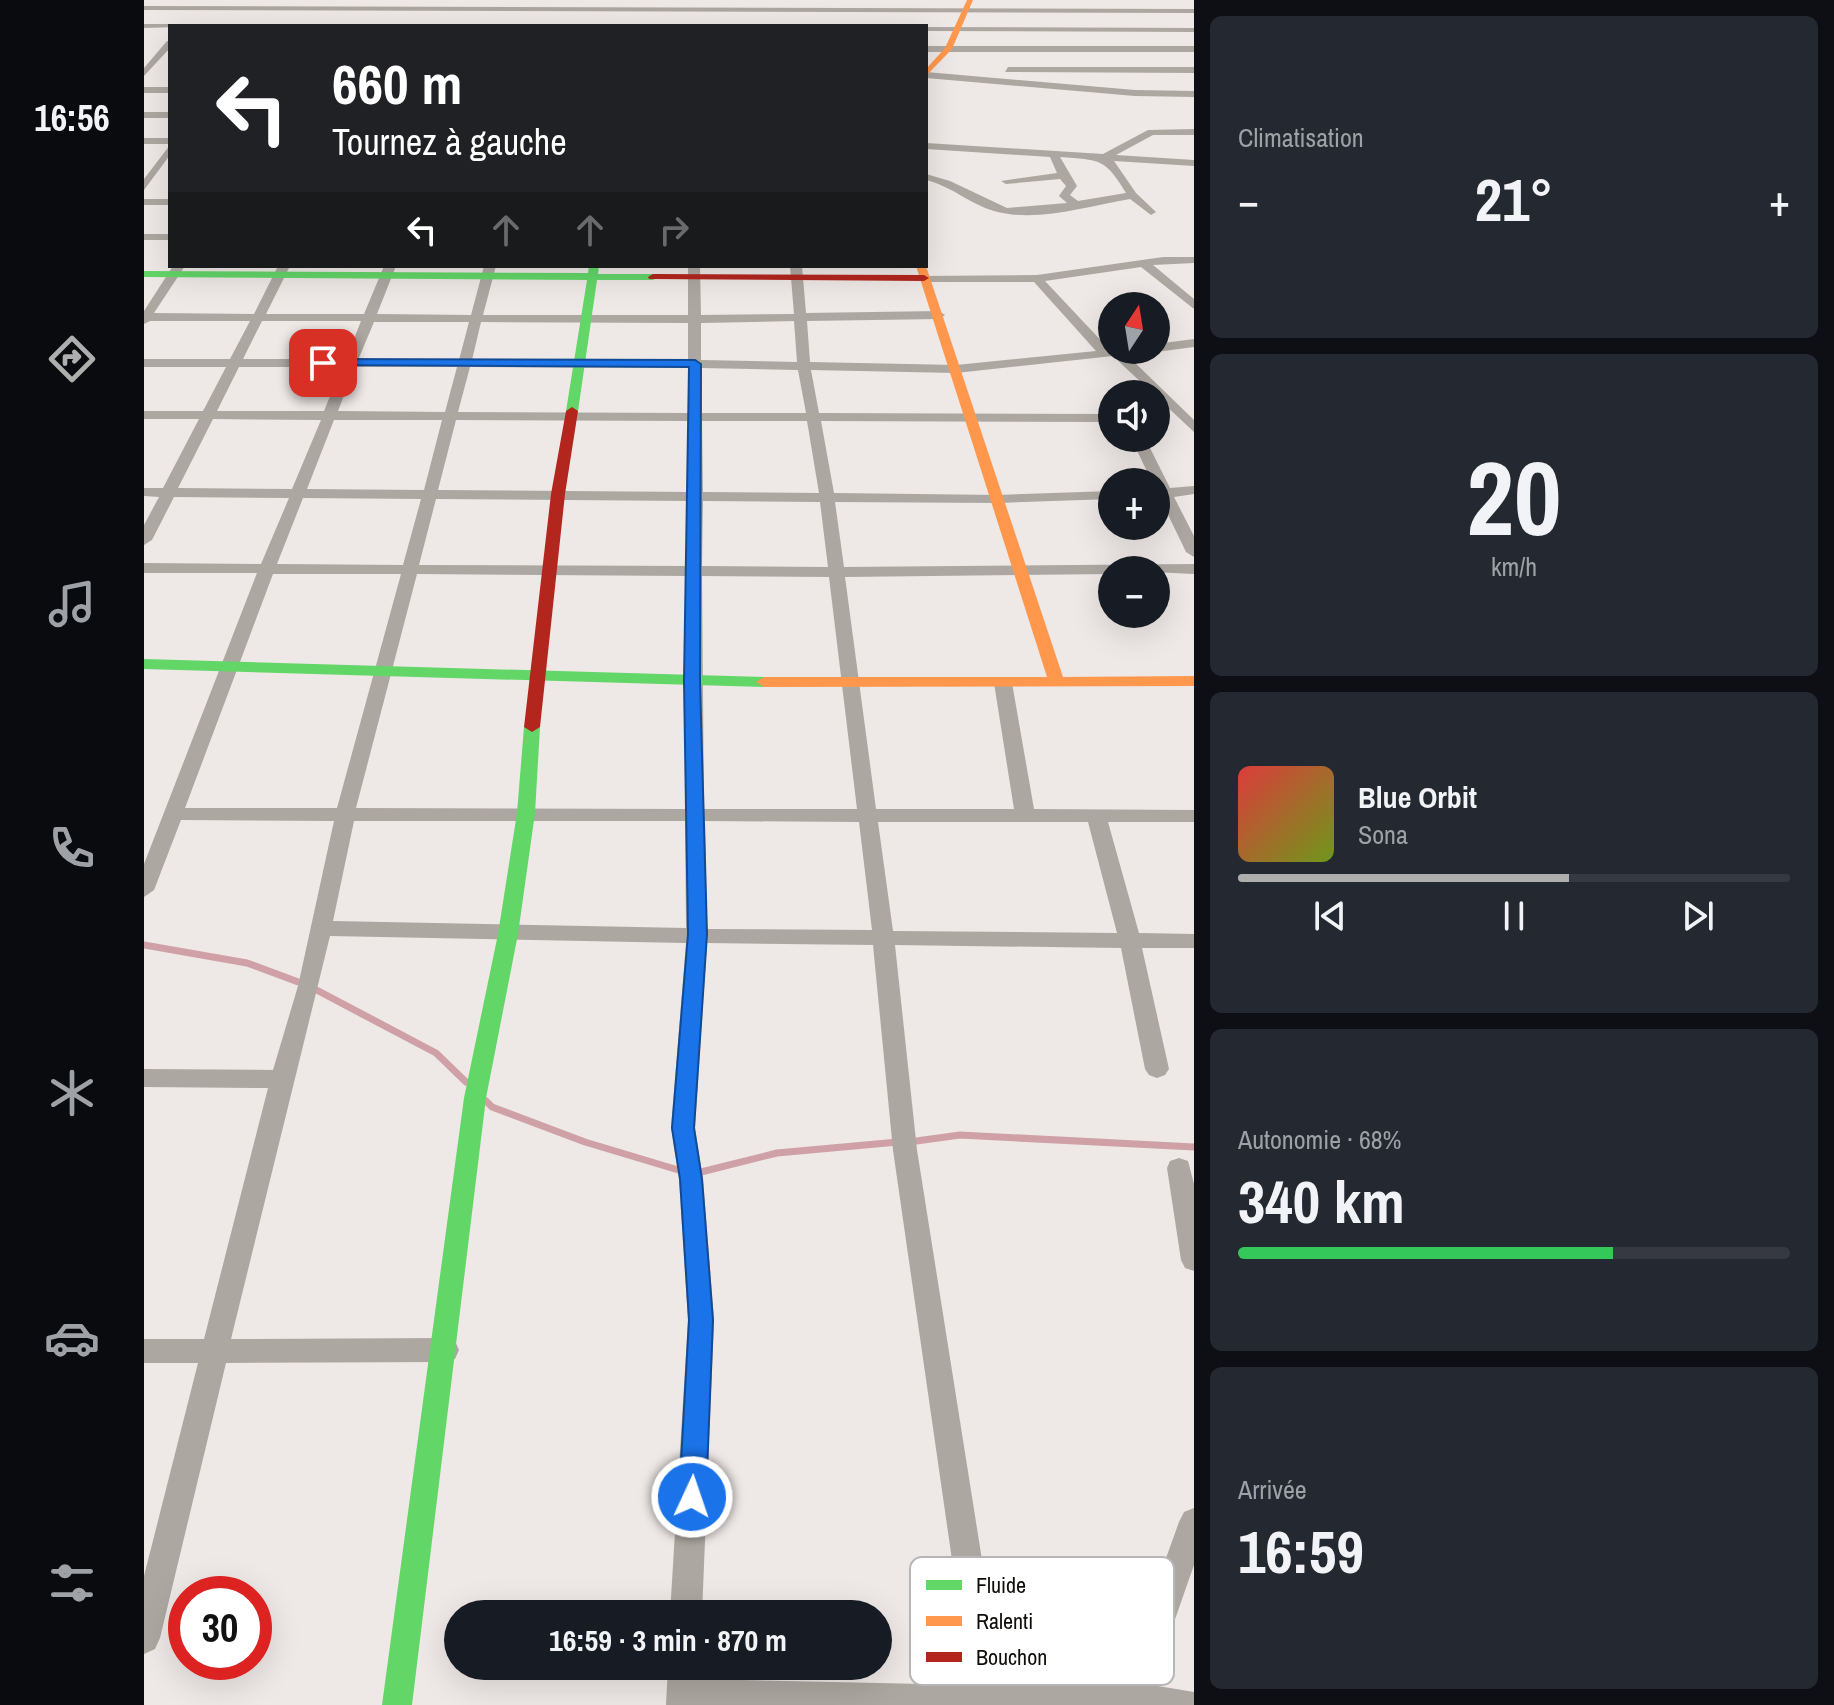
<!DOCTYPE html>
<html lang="fr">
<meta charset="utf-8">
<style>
body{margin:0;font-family:"Archivo Narrow",sans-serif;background:#242831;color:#f1f3f6;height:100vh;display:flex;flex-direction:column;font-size:30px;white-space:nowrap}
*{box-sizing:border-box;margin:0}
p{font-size:26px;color:#9ea1a6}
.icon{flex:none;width:44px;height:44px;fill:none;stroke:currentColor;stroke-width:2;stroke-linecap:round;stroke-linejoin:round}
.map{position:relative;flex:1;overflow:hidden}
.panel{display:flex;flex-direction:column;gap:16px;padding:16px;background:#0d0f14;width:640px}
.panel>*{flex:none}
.banner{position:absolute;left:24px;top:24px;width:760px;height:244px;border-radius:0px;box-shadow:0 8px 32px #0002;background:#202124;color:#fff;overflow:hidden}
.needle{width:52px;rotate:12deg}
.fabs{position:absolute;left:954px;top:292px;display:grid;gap:16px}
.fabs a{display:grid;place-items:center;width:72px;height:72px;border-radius:50%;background:#171b24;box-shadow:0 8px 32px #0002;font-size:40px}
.speed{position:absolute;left:24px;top:1576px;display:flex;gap:16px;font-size:40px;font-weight:700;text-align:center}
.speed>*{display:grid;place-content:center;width:104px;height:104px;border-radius:50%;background:#171b24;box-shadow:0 8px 32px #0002;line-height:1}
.speed .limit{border:12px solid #d22;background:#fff;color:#111}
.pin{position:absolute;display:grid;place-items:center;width:68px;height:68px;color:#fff;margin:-34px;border-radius:16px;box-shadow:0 4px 12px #0006}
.me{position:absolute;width:88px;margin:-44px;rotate:3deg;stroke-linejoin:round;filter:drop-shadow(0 0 6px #0008)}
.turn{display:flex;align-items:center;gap:28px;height:168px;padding:0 32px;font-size:36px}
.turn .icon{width:104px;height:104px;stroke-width:2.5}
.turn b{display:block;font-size:56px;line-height:68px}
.lanes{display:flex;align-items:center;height:76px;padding:0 32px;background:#0003;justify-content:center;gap:40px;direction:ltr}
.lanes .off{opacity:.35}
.big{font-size:60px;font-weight:800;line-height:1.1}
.panel .tile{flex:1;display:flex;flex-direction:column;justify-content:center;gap:12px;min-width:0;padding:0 28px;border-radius:12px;background:#242831}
.panel .dial{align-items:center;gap:0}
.dial b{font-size:104px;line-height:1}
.song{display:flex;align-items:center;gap:24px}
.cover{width:96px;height:96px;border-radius:12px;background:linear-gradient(135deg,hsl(0 70% 55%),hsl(80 70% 35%))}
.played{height:8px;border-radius:4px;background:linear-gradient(90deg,#aeaeae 60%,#363941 60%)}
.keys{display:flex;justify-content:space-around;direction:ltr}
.heat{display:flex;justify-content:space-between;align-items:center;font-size:44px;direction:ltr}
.charge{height:12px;border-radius:6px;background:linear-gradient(90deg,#34c759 68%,#363941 0)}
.trip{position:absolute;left:300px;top:1600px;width:448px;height:80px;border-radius:40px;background:#171b24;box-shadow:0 8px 32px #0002;font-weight:800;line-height:80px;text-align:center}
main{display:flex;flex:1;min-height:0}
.dock{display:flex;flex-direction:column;width:144px;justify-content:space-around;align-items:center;background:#090b0e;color:#9ea1a6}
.dock .icon{width:56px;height:56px}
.dock .selected{color:#aeaeae}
.dock b{font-size:36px;color:#f1f3f6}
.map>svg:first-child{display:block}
</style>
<main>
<nav class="dock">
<b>16:56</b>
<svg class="icon selected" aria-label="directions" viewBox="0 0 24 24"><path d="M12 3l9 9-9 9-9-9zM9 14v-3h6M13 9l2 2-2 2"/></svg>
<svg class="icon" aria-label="music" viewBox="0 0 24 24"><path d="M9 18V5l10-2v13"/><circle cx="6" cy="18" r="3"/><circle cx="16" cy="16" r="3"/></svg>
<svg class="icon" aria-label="phone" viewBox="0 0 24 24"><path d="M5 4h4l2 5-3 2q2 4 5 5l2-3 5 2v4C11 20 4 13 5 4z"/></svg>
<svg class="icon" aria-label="climate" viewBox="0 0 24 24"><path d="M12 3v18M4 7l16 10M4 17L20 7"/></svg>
<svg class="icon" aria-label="car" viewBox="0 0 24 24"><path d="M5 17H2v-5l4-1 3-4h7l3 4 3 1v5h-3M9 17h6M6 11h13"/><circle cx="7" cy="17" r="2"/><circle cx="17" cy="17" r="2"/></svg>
<svg class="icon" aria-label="filters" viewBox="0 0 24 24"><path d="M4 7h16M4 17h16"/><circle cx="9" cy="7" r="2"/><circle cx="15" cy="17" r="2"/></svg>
</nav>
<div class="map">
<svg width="1050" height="1705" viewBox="0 0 1050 1705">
<rect width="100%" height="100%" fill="#eee8e6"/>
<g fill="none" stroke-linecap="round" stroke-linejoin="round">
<path stroke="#cfa1a7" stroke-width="7" d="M 0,945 L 103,963 L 165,986 L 292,1053 L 322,1082
M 342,1101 L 348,1107 L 441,1142 L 541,1172
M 765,1142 L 816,1135 L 1050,1147
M 553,1173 L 633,1153 L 754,1142"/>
<path fill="#ada7a1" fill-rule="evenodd" d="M 0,6 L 1050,9 L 1050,13 L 0,10 Z
M 0,24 L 67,24 L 71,26 L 0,28 Z
M 782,27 L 1050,28 L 1050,32 L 782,31 Z
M 23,41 L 26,41 L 26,48 L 0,76 L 0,68 Z
M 782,46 L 1050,46 L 1050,52 L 782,52 Z
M 864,67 L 1050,67 L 1050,73 L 861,72 Z
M 782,72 L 991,90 L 1050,91 L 1050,97 L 991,96 L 782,78 Z
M 0,87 L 26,87 L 26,93 L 0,93 Z
M 0,112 L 26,112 L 26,118 L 0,118 Z
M 1050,129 L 1050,135 L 1009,135 L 972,155 L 1050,160 L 1050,166 L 970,161 L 992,193 L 1012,212 L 1007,215 L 986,199 C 944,206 892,223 850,211 C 826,204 807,186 782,180 L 782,174 L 806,181 L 863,208 L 923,203 L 915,196 L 922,186 L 916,179 L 862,184 L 857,181 L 913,173 L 906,157 L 782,149 L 782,143 L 959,154 L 1004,130 ZM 916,157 C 956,160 961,158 982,193 L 934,201 L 926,195 L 933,186 Z
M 0,138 L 26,138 L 26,144 L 0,144 Z
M 26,145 L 26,155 L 0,190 L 0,179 Z
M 0,199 L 26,199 L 26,205 L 0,205 Z
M 0,234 L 26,234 L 26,240 L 0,240 Z
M 1019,257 L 1050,257 L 1050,263 L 1009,265 L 1050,299 L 1050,309 L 997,267 L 901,281 L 965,349 L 1001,350 L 983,355 L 1050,420 L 1050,432 L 969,356 L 812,373 L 667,370 L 675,413 L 968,414 L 968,422 L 677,421 L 690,493 L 854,495 L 968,491 L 968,499 L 854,503 L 691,502 L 700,567 L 1050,564 L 1050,574 L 968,570 L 968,574 L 701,577 L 732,809 L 870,809 L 850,683 L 859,678 L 868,683 L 890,809 L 1050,810 L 1050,822 L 964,822 L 995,933 L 1050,934 L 1050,948 L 998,948 L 1025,1069 L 1021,1075 L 1013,1078 L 1005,1075 L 1001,1069 L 977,948 L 751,945 L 773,1150 L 858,1686 L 977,1683 L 1035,1522 L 1040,1512 L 1050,1508 L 1050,1565 L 1008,1685 L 1050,1692 L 1050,1705 L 522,1705 L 524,1666 L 556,1666 L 555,1679 L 826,1685 L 749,1150 L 729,945 L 563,943 L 551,1128 L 559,1179 L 570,1320 L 558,1614 L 526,1614 L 544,1320 L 535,1179 L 527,1128 L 542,943 L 186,936 L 87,1339 L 301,1338 L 311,1341 L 315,1350 L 311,1359 L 301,1362 L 82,1363 L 16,1638 L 11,1649 L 0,1654 L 0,1576 L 54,1363 L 0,1363 L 0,1339 L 60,1339 L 124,1088 L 0,1087 L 0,1069 L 129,1070 L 154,986 L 190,821 L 37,820 L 10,890 L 0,897 L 0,864 L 113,573 L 0,573 L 0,563 L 117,564 L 145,498 L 30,497 L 8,540 L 0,545 L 0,525 L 15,497 L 0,496 L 0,488 L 19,488 L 55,419 L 0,419 L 0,411 L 59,411 L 82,367 L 0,367 L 0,359 L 86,359 L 106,321 L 6,321 L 0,324 L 0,311 L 29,266 L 41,266 L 10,313 L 110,314 L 134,266 L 146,266 L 122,314 L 220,314 L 240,266 L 252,266 L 233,314 L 327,315 L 340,266 L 352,266 L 339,315 L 544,315 L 544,266 L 556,266 L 557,315 L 650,314 L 646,266 L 658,266 L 662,313 L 795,311 L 801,315 L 795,319 L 663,321 L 666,362 L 812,365 L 952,351 L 890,282 L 780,282 L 774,278 L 776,276 L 893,275 ZM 118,321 L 217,321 L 202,359 L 99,359 ZM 650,321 L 653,362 L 557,360 L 557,323 ZM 230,322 L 325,322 L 315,360 L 214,360 ZM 337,322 L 544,323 L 544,360 L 328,360 ZM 95,367 L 198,367 L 180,411 L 73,411 ZM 211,367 L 313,367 L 301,412 L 194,411 ZM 326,367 L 544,368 L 544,413 L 314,412 ZM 557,368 L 654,370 L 662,413 L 558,413 ZM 69,419 L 177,420 L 148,489 L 34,488 ZM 190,420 L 298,420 L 280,490 L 163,489 ZM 312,420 L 544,421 L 545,492 L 294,490 ZM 558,421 L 663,421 L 675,493 L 559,492 ZM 159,498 L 277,499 L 259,565 L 133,564 ZM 292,499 L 544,501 L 543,566 L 275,565 ZM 559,501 L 676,502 L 684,567 L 558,566 ZM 129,574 L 257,574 L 193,808 L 41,808 ZM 273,574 L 542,576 L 541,809 L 212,808 ZM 558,576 L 685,577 L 713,809 L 560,809 ZM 210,821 L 541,821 L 542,928 L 189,921 ZM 561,821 L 715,822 L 728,930 L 563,929 ZM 734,822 L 944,822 L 973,933 L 749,931 Z
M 1050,339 L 1050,347 L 1012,352 L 1007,350 L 1012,350 L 1012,344 Z
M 987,438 L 1001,438 L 1026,488 L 1050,486 L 1050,494 L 1030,497 L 1050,536 L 1050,557 L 1042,552 L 1016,498 L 1012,498 L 1012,482 L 1008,482 Z
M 1035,1158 L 1044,1161 L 1050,1184 L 1050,1271 L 1041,1268 L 1037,1260 L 1023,1168 L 1026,1161 Z"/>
<path fill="#63d668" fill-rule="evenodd" d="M 445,266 L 455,266 L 454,274 L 509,274 L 514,277 L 509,280 L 453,280 L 434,411 L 428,415 L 422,411 L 443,280 L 0,277 L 0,271 L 444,273 Z
M 0,659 L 620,677 L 628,682 L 620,687 L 0,669 Z
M 388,722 L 396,727 L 391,813 L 374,934 L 342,1098 L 268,1705 L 238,1705 L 320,1098 L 354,934 L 373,813 L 380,727 Z"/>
<path fill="#ff974d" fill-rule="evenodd" d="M 823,0 L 829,0 L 808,49 L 782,76 L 782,69 L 801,48 Z
M 772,266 L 782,266 L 919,677 L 1050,676 L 1050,686 L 620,687 L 612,682 L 620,677 L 903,677 Z"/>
<path fill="#b3261e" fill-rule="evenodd" d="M 509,274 L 780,275 L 785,278 L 780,281 L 505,279 L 504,277 Z
M 428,407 L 434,411 L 421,494 L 396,727 L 388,732 L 380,727 L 407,494 L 422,411 Z"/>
</g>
<path fill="#1a73e8" stroke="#114b97" stroke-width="2" d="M 179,359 L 551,360 L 557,364 L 556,681 L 563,934 L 550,1128 L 558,1179 L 569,1320 L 562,1497 L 558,1506 L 548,1509 L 539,1506 L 535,1497 L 545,1320 L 536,1179 L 528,1128 L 544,934 L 540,681 L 545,367 L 175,365 L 175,360 Z"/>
<rect x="766" y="1557" width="264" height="128" rx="12" fill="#fff" stroke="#b7b6b6" stroke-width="2"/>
<rect x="782" y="1580" width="36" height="10" fill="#63d668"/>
<rect x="782" y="1616" width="36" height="10" fill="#ff974d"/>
<rect x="782" y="1652" width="36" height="10" fill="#b3261e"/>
<g font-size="22" fill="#0f0c0a">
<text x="832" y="1593">Fluide</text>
<text x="832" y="1629">Ralenti</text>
<text x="832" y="1665">Bouchon</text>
</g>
</svg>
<div class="fabs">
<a><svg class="needle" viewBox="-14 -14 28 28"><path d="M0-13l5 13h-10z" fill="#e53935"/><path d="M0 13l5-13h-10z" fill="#9ea1a6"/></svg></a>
<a><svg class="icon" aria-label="sound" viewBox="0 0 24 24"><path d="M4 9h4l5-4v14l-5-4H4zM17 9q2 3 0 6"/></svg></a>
<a>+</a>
<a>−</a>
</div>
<div class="speed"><div class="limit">30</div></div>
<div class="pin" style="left:179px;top:363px;background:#d93025"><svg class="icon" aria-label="arrive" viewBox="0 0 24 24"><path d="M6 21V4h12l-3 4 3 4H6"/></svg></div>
<svg class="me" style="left:548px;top:1497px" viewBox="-20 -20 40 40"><circle r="17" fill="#1a73e8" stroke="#fff" stroke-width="3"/><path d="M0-11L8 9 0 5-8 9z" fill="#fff"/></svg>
<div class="trip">16:59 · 3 min · 870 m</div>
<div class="banner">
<div class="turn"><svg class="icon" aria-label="left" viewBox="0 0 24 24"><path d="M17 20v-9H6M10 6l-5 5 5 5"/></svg><div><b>660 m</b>Tournez à gauche</div></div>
<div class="lanes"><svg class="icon" aria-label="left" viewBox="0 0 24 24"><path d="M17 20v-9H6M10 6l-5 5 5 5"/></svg><svg class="icon off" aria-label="ahead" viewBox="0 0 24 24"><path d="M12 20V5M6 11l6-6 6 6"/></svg><svg class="icon off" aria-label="ahead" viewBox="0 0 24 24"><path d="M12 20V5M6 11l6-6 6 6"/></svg><svg class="icon off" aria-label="right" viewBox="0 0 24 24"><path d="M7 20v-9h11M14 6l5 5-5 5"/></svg></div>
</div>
</div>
<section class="panel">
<div class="tile"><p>Climatisation</p>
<div class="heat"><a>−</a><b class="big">21°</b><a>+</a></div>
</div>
<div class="tile dial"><b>20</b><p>km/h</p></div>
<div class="tile">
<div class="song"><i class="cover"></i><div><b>Blue Orbit</b><p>Sona</p></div></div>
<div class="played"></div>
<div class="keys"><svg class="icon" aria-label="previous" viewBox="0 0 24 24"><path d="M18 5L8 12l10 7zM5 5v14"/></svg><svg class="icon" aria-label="pause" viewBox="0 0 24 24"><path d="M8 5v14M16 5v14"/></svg><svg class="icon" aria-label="next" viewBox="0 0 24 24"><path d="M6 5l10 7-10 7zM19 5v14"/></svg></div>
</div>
<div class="tile"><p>Autonomie · 68%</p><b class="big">340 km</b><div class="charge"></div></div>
<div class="tile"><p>Arrivée</p><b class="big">16:59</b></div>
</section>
</main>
